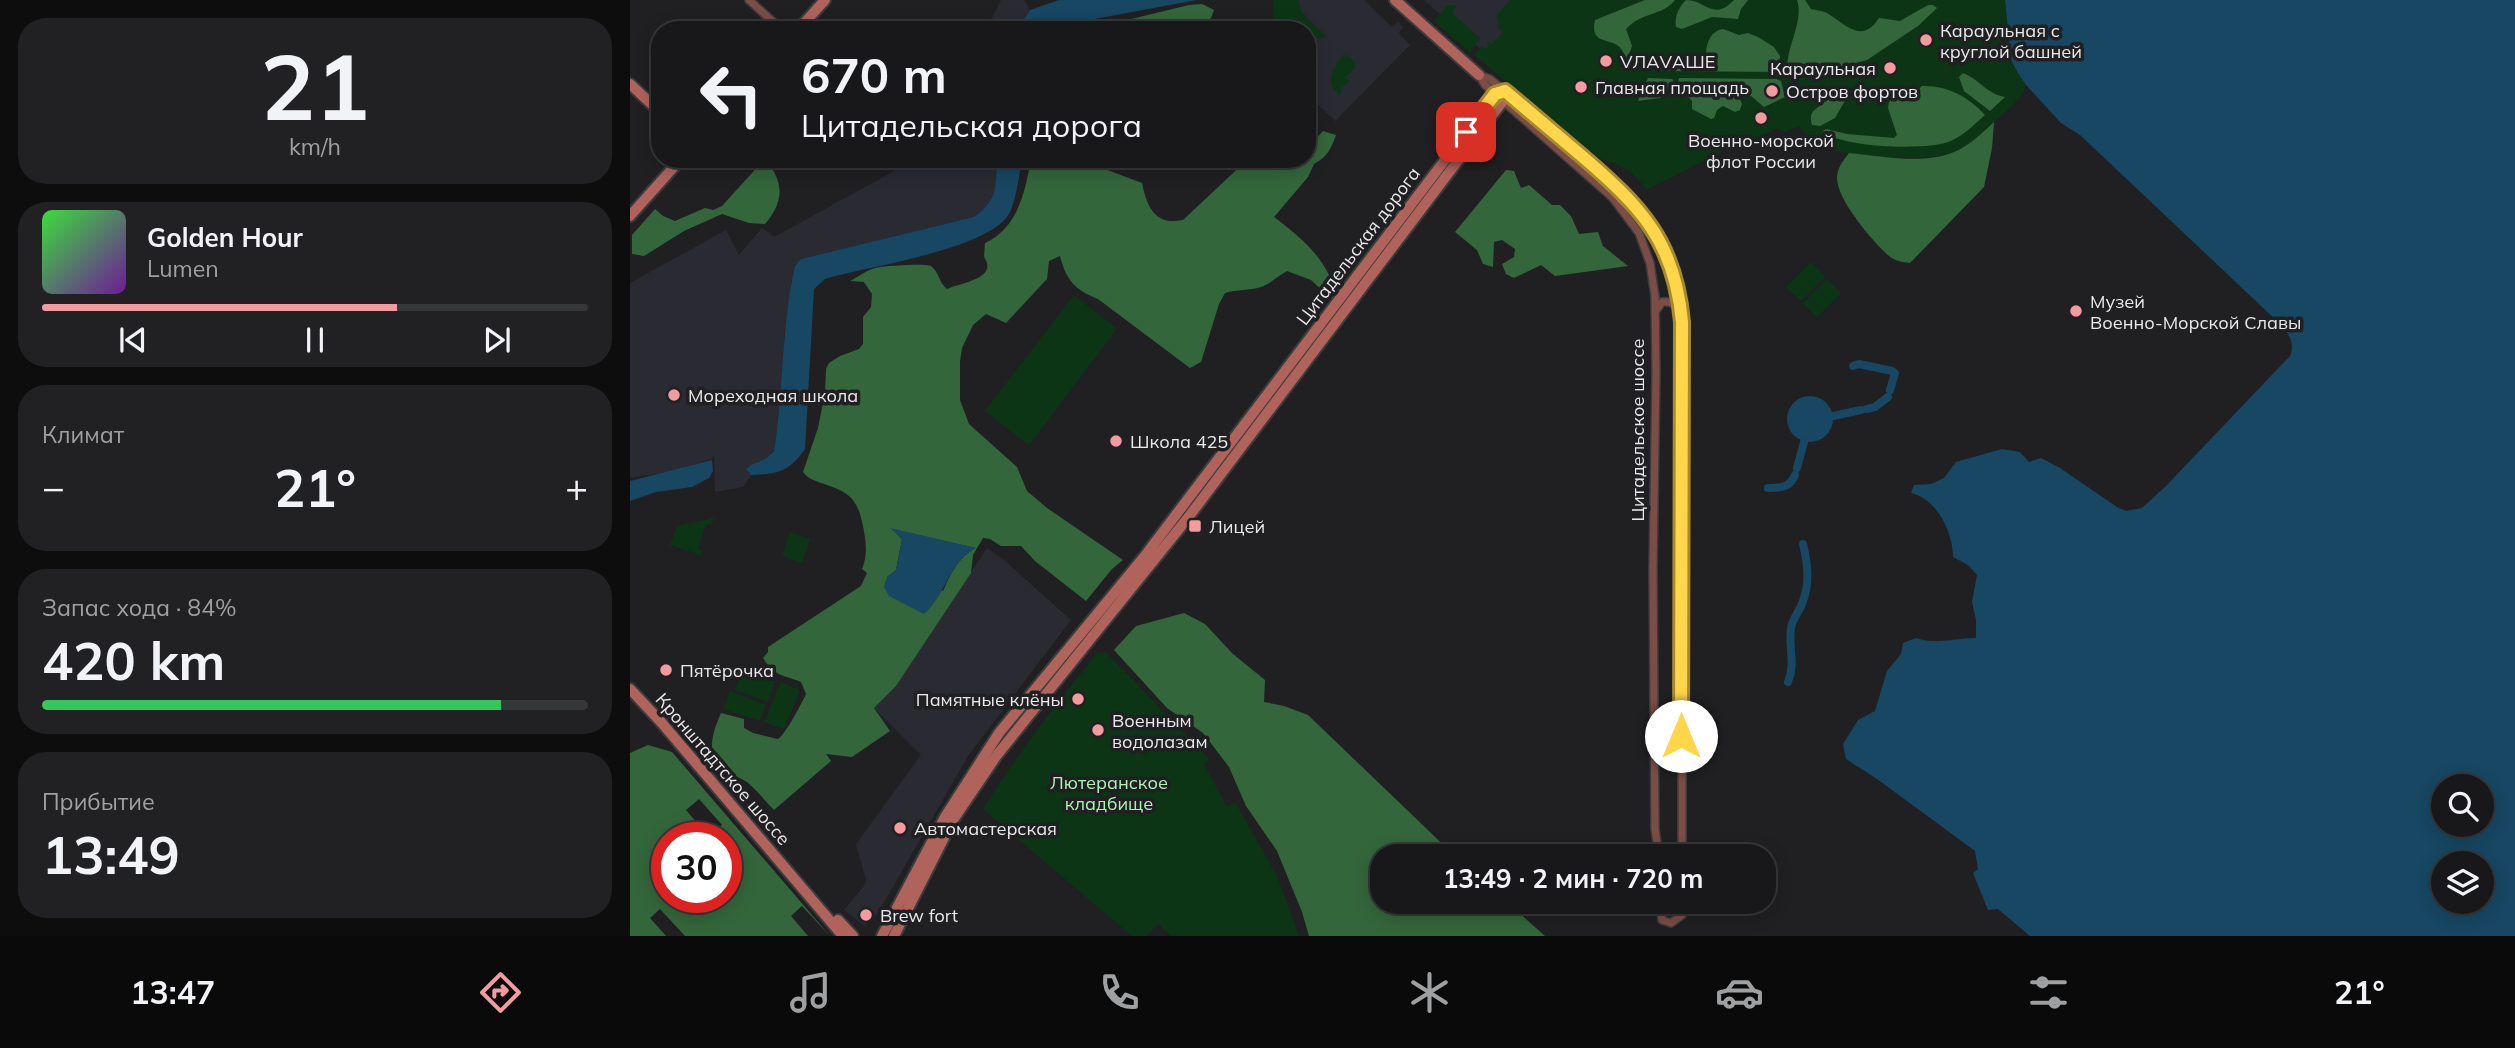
<!DOCTYPE html>
<html lang="ru">
<meta charset="utf-8">
<style>
body{margin:0;font-family:Mulish,sans-serif;background:#212123;color:#f1f3f6;height:100vh;display:flex;flex-direction:column;font-size:26px;white-space:nowrap}
*{box-sizing:border-box;margin:0}
p{font-size:23px;color:#9fa0a2}
.icon{flex:none;width:38px;height:38px;fill:none;stroke:currentColor;stroke-width:2;stroke-linecap:round;stroke-linejoin:round}
.map{position:relative;flex:1;overflow:hidden}
.panel{display:flex;flex-direction:column;gap:18px;padding:18px;background:#0d0d0e;width:630px}
.panel>*{flex:none}
.hud{position:absolute;left:21px;top:21px;width:665px;height:147px;border-radius:28px;box-shadow:0 4px 18px #0003,0 0 0 2px #363739;background:#18181a;color:#f1f3f6;overflow:hidden}
.controls{position:absolute;left:1801px;top:774px;display:grid;gap:14px}
.controls a{display:grid;place-items:center;width:63px;height:63px;border-radius:50%;background:#18181a;box-shadow:0 4px 18px #0003,0 0 0 2px #363739;font-size:35px}
.speed{position:absolute;left:21px;top:822px;display:flex;gap:14px;font-size:35px;font-weight:700;text-align:center}
.speed>*{display:grid;place-content:center;width:91px;height:91px;border-radius:50%;background:#18181a;box-shadow:0 4px 18px #0003,0 0 0 2px #363739;line-height:1}
.speed .limit{border:10px solid #d22;background:#fff;color:#111}
.pin{position:absolute;display:grid;place-items:center;width:60px;height:60px;color:#fff;margin:-30px;border-radius:14px;box-shadow:0 4px 10px #0006}
.me{position:absolute;width:77px;margin:-38px;rotate:0deg;stroke-linejoin:round;filter:drop-shadow(0 0 5px #0008)}
.turn{display:flex;align-items:center;gap:24px;height:147px;padding:0 35px;font-size:32px}
.turn .icon{width:91px;height:91px;stroke-width:2.5}
.turn b{display:block;font-size:49px;line-height:60px}
.big{font-size:52px;font-weight:700;line-height:1.1}
.panel .card{flex:1;display:flex;flex-direction:column;justify-content:center;gap:10px;min-width:0;padding:0 24px;border-radius:28px;background:#212123}
.panel .dial{align-items:center;gap:0}
.dial b{font-size:91px;line-height:1}
.song{display:flex;align-items:center;gap:21px}
.cover{width:84px;height:84px;border-radius:10px;background:linear-gradient(135deg,hsl(120 70% 55%),hsl(280 70% 35%))}
.played{height:7px;border-radius:4px;background:linear-gradient(90deg,#f49b9f 65%,#363739 65%)}
.keys{display:flex;justify-content:space-around;direction:ltr}
.heat{display:flex;justify-content:space-between;align-items:center;font-size:38px;direction:ltr}
.charge{height:10px;border-radius:5px;background:linear-gradient(90deg,#34c759 84%,#363739 0)}
.trip{position:absolute;left:740px;top:844px;width:406px;height:70px;border-radius:28px;background:#18181a;box-shadow:0 4px 18px #0003,0 0 0 2px #363739;font-weight:700;line-height:70px;text-align:center}
.tabs{display:flex;height:112px;justify-content:space-around;align-items:center;background:#0a0a0a;color:#9fa0a2}
.tabs .icon{width:49px;height:49px}
.tabs .on{color:#f49b9f}
.tabs b{font-size:32px;color:#f1f3f6}
main{display:flex;flex:1;min-height:0}
.map>svg:first-child{display:block}
</style>
<main>
<section class="panel">
<div class="card dial"><b>21</b><p>km/h</p></div>
<div class="card">
<div class="song"><i class="cover"></i><div><b>Golden Hour</b><p>Lumen</p></div></div>
<div class="played"></div>
<div class="keys"><svg class="icon" aria-label="previous" viewBox="0 0 24 24"><path d="M18 5L8 12l10 7zM5 5v14"/></svg><svg class="icon" aria-label="pause" viewBox="0 0 24 24"><path d="M8 5v14M16 5v14"/></svg><svg class="icon" aria-label="next" viewBox="0 0 24 24"><path d="M6 5l10 7-10 7zM19 5v14"/></svg></div>
</div>
<div class="card"><p>Климат</p>
<div class="heat"><a>−</a><b class="big">21°</b><a>+</a></div>
</div>
<div class="card"><p>Запас хода · 84%</p><b class="big">420 km</b><div class="charge"></div></div>
<div class="card"><p>Прибытие</p><b class="big">13:49</b></div>
</section>
<div class="map">
<svg width="1885" height="936" viewBox="0 0 1885 936">
<rect width="100%" height="100%" fill="#202023"/>
<path fill="#292a32" d="M 371,0 L 394,0 L 400,10 L 387,30 L 356,30 Z
M 664,0 L 734,0 L 762,27 L 768,22 L 773,27 L 769,33 L 780,45 L 705,121 L 677,94 L 677,30 L 663,30 Z
M 794,0 L 903,0 L 860,58 Z
M 286,159 L 367,159 L 365,197 L 355,209 L 344,217 L 172,259 L 165,266 L 154,335 L 155,360 L 144,452 L 135,462 L 119,466 L 116,469 L 121,475 L 113,487 L 85,492 L 84,455 L 81,459 L 42,471 L 0,478 L 0,283 L 96,230 L 109,255 L 132,228 L 144,237 Z
M 357,548 L 373,559 L 441,620 L 338,756 L 248,913 L 235,926 L 214,910 L 234,886 L 236,880 L 226,844 L 291,755 L 244,708 L 266,686 Z"/>
<path fill="#0c3515" d="M 644,0 L 668,0 L 672,13 L 696,36 L 690,39 L 672,26 L 666,30 L 644,30 Z
M 880,0 L 1375,0 L 1381,60 L 1396,85 C 1391,100 1380,107 1369,118 C 1356,130 1343,143 1327,151 C 1304,162 1228,158 1204,150 C 1189,145 1179,137 1168,126 L 1156,132 L 1147,129 L 1113,145 L 1106,144 L 1017,190 C 1003,172 994,165 972,160 L 844,55 L 852,46 L 856,49 L 859,45 L 857,42 L 858,41 L 862,44 L 873,32 L 869,29 L 867,15 Z
M 827,5 L 822,13 L 850,38 L 840,53 L 804,21 L 817,6 Z
M 713,55 C 721,56 725,60 725,68 L 715,78 L 720,81 L 710,89 L 712,91 L 709,95 C 694,82 703,69 713,55 Z
M 1181,262 L 1195,277 L 1171,301 L 1156,287 Z
M 1197,279 L 1211,293 L 1187,317 L 1173,303 Z
M 444,295 L 487,329 L 399,445 L 355,411 Z
M 84,518 L 82,524 L 76,525 L 68,548 L 72,551 L 71,555 L 40,545 L 47,526 Z
M 160,532 L 180,539 L 172,563 L 152,556 Z
M 475,651 L 579,759 L 574,764 L 597,807 L 605,802 L 647,876 L 669,936 L 541,936 L 528,924 L 516,936 L 502,936 L 353,809 C 388,754 427,702 468,652 L 473,653 Z
M 113,670 L 145,682 L 138,702 L 105,690 Z
M 151,682 L 170,690 L 154,729 L 134,722 Z
M 100,691 L 136,705 L 130,721 L 93,709 Z"/>
<path fill="#34663b" fill-rule="evenodd" d="M 1015,0 L 1045,0 C 1033,16 1013,11 996,29 L 1002,46 L 997,60 C 995,57 994,53 992,50 C 983,36 959,47 965,20 Z
M 1056,0 C 1076,0 1083,22 1104,0 L 1118,0 L 1111,9 L 1108,19 L 1082,17 L 1052,29 L 1046,27 C 1044,17 1049,7 1056,0 Z
M 1167,0 L 1175,0 L 1181,9 C 1186,10 1193,11 1197,13 C 1215,24 1232,45 1249,18 L 1270,21 L 1298,5 L 1303,5 L 1307,8 L 1288,26 L 1237,60 L 1203,69 L 1162,72 L 1157,69 C 1157,44 1174,22 1167,0 Z
M 572,4 L 584,10 C 577,33 562,36 544,22 L 533,30 L 456,30 L 559,5 Z
M 1093,29 L 1109,35 L 1118,33 L 1128,37 L 1144,47 L 1150,56 L 1148,72 L 1031,71 L 1031,67 C 1039,62 1045,64 1054,61 C 1063,59 1066,53 1076,53 C 1077,41 1081,31 1093,29 Z
M 1333,73 C 1349,79 1357,94 1375,97 L 1360,111 L 1334,91 L 1329,77 Z
M 1018,78 L 1042,79 L 1044,81 L 1030,98 L 1008,101 Z
M 1049,78 L 1146,79 L 1151,81 L 1155,97 L 1134,107 L 1121,96 L 1113,95 L 1110,99 L 1112,104 L 1110,110 L 1105,112 L 1093,106 L 1087,110 L 1084,118 L 1081,119 L 1062,109 L 1062,101 L 1047,85 Z
M 1292,86 C 1317,85 1339,97 1355,115 C 1345,124 1334,135 1321,141 C 1299,151 1209,148 1193,131 L 1196,129 L 1217,134 L 1264,138 L 1267,135 L 1258,108 L 1259,102 L 1265,97 L 1281,97 Z
M 1210,94 L 1216,99 L 1205,118 L 1190,126 L 1182,125 C 1179,114 1182,111 1190,106 C 1198,100 1199,95 1210,94 Z
M 1364,122 L 1362,148 L 1354,187 L 1280,263 C 1272,262 1265,261 1259,256 C 1243,242 1207,200 1207,178 C 1207,168 1213,161 1219,153 C 1252,156 1293,165 1324,152 C 1339,146 1352,133 1364,122 Z
M 693,131 L 706,135 C 701,149 697,157 684,164 L 678,177 L 644,217 C 666,234 686,249 699,275 L 691,289 L 681,280 L 657,271 C 648,276 640,284 631,287 C 619,291 607,289 595,293 L 589,304 L 571,362 L 560,368 L 468,299 C 445,290 436,280 430,256 L 419,261 L 417,279 L 376,323 L 356,314 L 343,325 L 332,348 L 330,361 L 330,400 L 339,424 L 387,467 L 397,491 L 417,508 L 493,560 L 482,569 L 456,601 L 405,561 L 391,546 L 371,546 L 360,539 L 353,538 L 343,555 L 341,573 L 266,686 L 244,708 L 260,731 L 222,757 L 196,754 L 201,761 L 144,810 C 135,801 127,790 117,782 C 111,778 103,776 97,772 C 74,756 82,734 91,713 L 114,719 L 114,728 L 123,733 L 148,739 C 155,735 172,703 176,694 L 171,682 C 152,674 145,677 133,658 L 138,652 L 138,647 L 231,586 L 237,573 L 232,569 C 238,555 236,541 233,526 C 227,497 219,492 191,483 C 184,480 178,479 173,472 L 188,428 L 195,393 L 196,369 L 199,363 L 210,356 L 229,349 L 233,344 L 233,317 L 241,307 L 242,294 L 234,282 L 220,281 C 228,277 237,270 245,268 C 252,266 296,263 301,266 C 309,272 309,283 317,289 C 330,283 369,279 354,257 L 355,243 C 388,228 395,192 401,159 L 469,159 L 472,168 L 512,183 C 517,207 525,226 553,220 L 618,159 L 677,159 L 677,142 L 684,141 ZM 262,529 L 345,548 C 328,558 321,573 313,591 L 257,577 L 266,570 L 272,539 Z
M 132,162 L 139,164 C 155,186 152,204 135,224 L 119,223 L 92,214 L 54,231 L 14,256 L 2,254 L 2,235 L 25,209 L 33,216 L 45,221 L 75,208 L 83,210 L 92,206 Z
M 876,170 L 884,171 L 891,188 L 899,185 L 922,205 L 930,205 L 941,216 L 949,234 L 968,232 L 973,246 L 998,266 L 925,276 L 911,265 L 884,278 L 876,274 L 872,264 L 884,257 L 885,249 L 872,240 L 864,242 L 863,267 L 853,264 L 847,250 L 825,232 Z
M 554,613 L 575,624 L 603,654 L 635,680 L 634,702 L 654,706 L 678,715 L 825,856 L 752,856 L 752,901 L 876,901 L 915,936 L 679,936 L 672,912 L 647,851 L 616,806 L 599,767 L 573,733 L 537,708 L 484,650 L 506,626 Z
M 18,745 L 42,752 L 200,936 L 172,906 L 161,916 L 178,936 L 55,936 L 30,909 L 20,918 L 36,936 L 0,936 L 0,753 ZM 69,799 L 92,825 L 78,836 L 56,810 ZM 37,838 L 96,838 L 96,898 L 37,898 Z"/>
<path fill="#174763" fill-rule="evenodd" d="M 429,0 L 567,0 L 448,22 L 426,23 L 414,30 L 387,30 L 400,10 Z
M 1375,0 L 1885,0 L 1885,936 L 1400,936 L 1368,909 L 1358,910 L 1343,873 L 1348,869 L 1345,851 L 1247,779 L 1216,759 L 1213,744 L 1228,720 L 1245,711 L 1257,671 L 1271,654 L 1273,643 L 1286,638 C 1306,645 1325,638 1346,638 L 1346,620 L 1342,602 L 1347,575 L 1338,565 L 1323,557 C 1323,532 1307,499 1281,493 L 1284,485 L 1301,484 L 1314,478 L 1326,462 L 1372,449 L 1390,452 L 1399,462 L 1411,458 L 1430,468 L 1487,507 L 1496,511 L 1512,508 L 1536,486 L 1660,356 C 1669,335 1644,319 1630,305 L 1450,135 L 1431,123 L 1396,85 L 1388,73 L 1381,60 ZM 1813,786 L 1852,786 L 1852,824 L 1813,824 ZM 1813,863 L 1852,863 L 1852,901 L 1813,901 Z
M 367,159 L 392,159 C 389,176 387,196 380,212 C 363,249 234,267 195,279 L 184,289 L 175,449 C 159,472 148,474 121,475 L 116,469 C 125,460 132,465 144,451 C 154,390 151,327 165,266 L 171,259 L 344,217 C 369,199 365,187 367,159 Z
M1157 419a23 23 0 1 1 46 0a23 23 0 1 1-46 0Z
M 82,460 L 83,471 L 79,478 L 62,487 L 26,492 L 0,501 L 0,481 Z
M 260,528 L 346,548 C 319,561 316,595 294,614 L 259,596 L 254,587 L 257,577 L 266,570 L 272,539 Z"/>
<path fill="#202023" d="M 1471,155 L 1602,280 L 1600,283 L 1470,159 Z"/>
<g fill="none" stroke-linecap="round" stroke-linejoin="round">
<path stroke="#174763" stroke-width="8" d="M 1223,366 L 1229,364 L 1262,371 L 1265,373 L 1260,390
M 1237,409 L 1245,407 L 1258,397
M 1203,416 L 1231,410
M 1167,468 L 1174,442
M 1138,488 C 1150,488 1160,488 1165,475
M 1158,682 C 1166,663 1158,648 1161,628 C 1162,619 1169,612 1172,604 C 1180,584 1178,565 1173,544"/>
<g stroke="#3c3c3f" stroke-width="10">
<path id="street" d="M 119,0 L 152,30
M 849,75 L 860,79 L 984,183 L 1005,204 L 1020,224 L 1039,261 L 1051,304 L 1052,322 L 1052,856
M 849,75 L 855,85 L 982,197 L 1009,233 L 1020,263 L 1025,296 L 1026,373 L 1023,570 L 1025,829 L 1029,856
M 1025,312 L 1032,302 C 1040,301 1046,304 1049,311
M 1030,901 L 1032,920 L 1041,923 L 1052,915 L 1052,901"/>
</g>
<g stroke="#3c3c3f" stroke-width="14">
<path id="secondary" d="M 765,0 L 849,75
M 168,30 L 195,0
M 0,84 L 30,112
M 0,216 L 51,159
M 0,689 L 31,722 L 213,936
M 208,920 L 223,936
M 252,936 L 315,817 L 369,733 L 514,557 L 865,94 L 875,91 L 873,101 L 557,519 L 367,755 L 323,820 L 264,936"/>
</g>
<use href="#street" stroke="#7c4c47" stroke-width="7"/>
<use href="#secondary" stroke="#af635b" stroke-width="10"/>
</g>
<g fill="none" stroke-linecap="round" stroke-linejoin="round">
<g stroke="#a68a30" stroke-width="18">
<path id="route" d="M 836,132 L 865,94 L 875,91 C 901,113 927,135 953,157 C 1011,207 1045,242 1052,322 L 1051,736"/>
</g>
<use href="#route" stroke="#ffd54a" stroke-width="12"/>
</g>
<g fill="#f49b9f" stroke="#202023" stroke-width="2.5">
<circle cx="1296" cy="40" r="7"/>
<circle cx="976" cy="61" r="7"/>
<circle cx="1260" cy="68" r="7"/>
<circle cx="951" cy="87" r="7"/>
<circle cx="1142" cy="91" r="7"/>
<circle cx="1131" cy="118" r="7"/>
<circle cx="1446" cy="311" r="7"/>
<circle cx="44" cy="395" r="7"/>
<circle cx="486" cy="441" r="7"/>
<rect x="558" y="519" width="14" height="14" rx="3.5"/>
<circle cx="36" cy="670" r="7"/>
<circle cx="448" cy="699" r="7"/>
<circle cx="468" cy="730" r="7"/>
<circle cx="270" cy="828" r="7"/>
<circle cx="236" cy="915" r="7"/>
</g>
<g text-anchor="middle" dominant-baseline="central" stroke-width="7" stroke-linejoin="round" paint-order="stroke">
<g font-size="18" fill="#e9e9eb" stroke="#202023" text-anchor="start">
<text x="1310" y="30">Караульная с<tspan x="1310" dy="21">круглой башней</tspan></text>
<text x="990" y="61">VЛАVАШЕ</text>
<text x="1246" y="68" text-anchor="end">Караульная</text>
<text x="965" y="87">Главная площадь</text>
<text x="1156" y="91">Остров фортов</text>
<text x="1131" y="140" text-anchor="middle">Военно-морской<tspan x="1131" dy="21">флот России</tspan></text>
<text x="1460" y="301">Музей<tspan x="1460" dy="21">Военно-Морской Славы</tspan></text>
<text x="58" y="395">Мореходная школа</text>
<text x="500" y="441">Школа 425</text>
<text x="579" y="526">Лицей</text>
<text x="50" y="670">Пятёрочка</text>
<text x="434" y="699" text-anchor="end">Памятные клёны</text>
<text x="482" y="720">Военным<tspan x="482" dy="21">водолазам</tspan></text>
<text x="284" y="828">Автомастерская</text>
<text x="250" y="915">Brew fort</text>
</g>
<g font-size="18" fill="#e9e9eb" stroke="#202023">
<text transform="translate(728 246) rotate(-53)">Цитадельская дорога</text>
<text transform="translate(1007 430) rotate(-90)">Цитадельское шоссе</text>
<text transform="translate(93 769) rotate(49)">Кронштадтское шоссе</text>
</g>
<g font-size="18" fill="#aaf5b3" stroke="#202023">
<text x="479" y="782">Лютеранское<tspan x="479" dy="21">кладбище</tspan></text>
</g>
</g>
</svg>
<div class="controls">
<a><svg class="icon" aria-label="search" viewBox="0 0 24 24"><circle cx="10" cy="10" r="6"/><path d="M15 15l6 6"/></svg></a>
<a><svg class="icon" aria-label="layers" viewBox="0 0 24 24"><path d="M12 4l9 5-9 5-9-5zM3 14l9 5 9-5"/></svg></a>
</div>
<div class="speed"><div class="limit">30</div></div>
<div class="pin" style="left:836px;top:132px;background:#d93025"><svg class="icon" aria-label="arrive" viewBox="0 0 24 24"><path d="M6 21V4h12l-3 4 3 4H6"/></svg></div>
<svg class="me" style="left:1051px;top:736px" viewBox="-20 -20 40 40"><circle r="19" fill="#fff"/><path d="M0-13L10 11 0 6-10 11z" fill="#ffd54a"/></svg>
<div class="trip">13:49 · 2 мин · 720 m</div>
<div class="hud">
<div class="turn"><svg class="icon" aria-label="left" viewBox="0 0 24 24"><path d="M17 20v-9H6M10 6l-5 5 5 5"/></svg><div><b>670 m</b>Цитадельская дорога</div></div>
</div>
</div>
</main>
<nav class="tabs">
<b>13:47</b>
<svg class="icon on" aria-label="directions" viewBox="0 0 24 24"><path d="M12 3l9 9-9 9-9-9zM9 14v-3h6M13 9l2 2-2 2"/></svg>
<svg class="icon" aria-label="music" viewBox="0 0 24 24"><path d="M9 18V5l10-2v13"/><circle cx="6" cy="18" r="3"/><circle cx="16" cy="16" r="3"/></svg>
<svg class="icon" aria-label="phone" viewBox="0 0 24 24"><path d="M5 4h4l2 5-3 2q2 4 5 5l2-3 5 2v4C11 20 4 13 5 4z"/></svg>
<svg class="icon" aria-label="climate" viewBox="0 0 24 24"><path d="M12 3v18M4 7l16 10M4 17L20 7"/></svg>
<svg class="icon" aria-label="car" viewBox="0 0 24 24"><path d="M5 17H2v-5l4-1 3-4h7l3 4 3 1v5h-3M9 17h6M6 11h13"/><circle cx="7" cy="17" r="2"/><circle cx="17" cy="17" r="2"/></svg>
<svg class="icon" aria-label="filters" viewBox="0 0 24 24"><path d="M4 7h16M4 17h16"/><circle cx="9" cy="7" r="2"/><circle cx="15" cy="17" r="2"/></svg>
<b>21°</b>
</nav>
